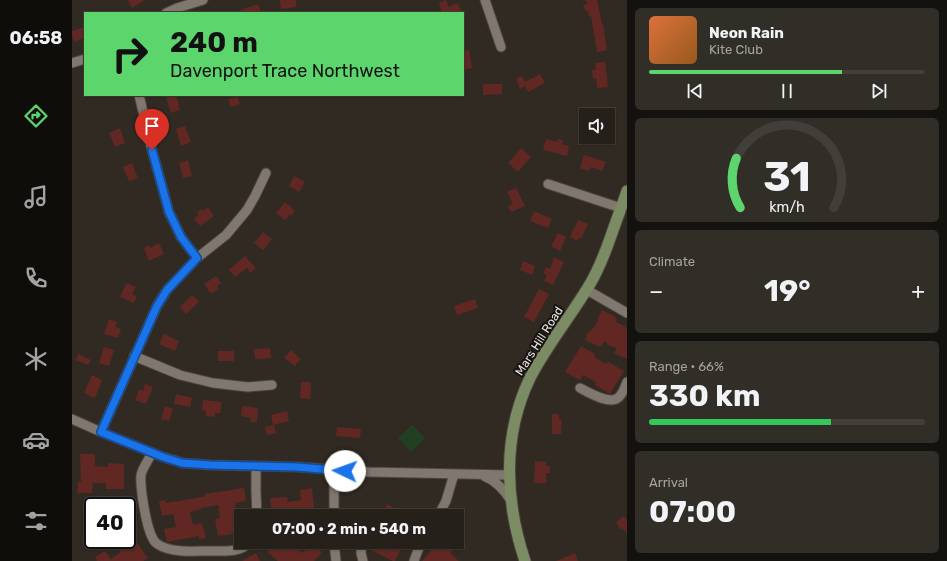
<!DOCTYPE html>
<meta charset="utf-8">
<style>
body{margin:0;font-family:Rubik,sans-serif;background:#312d27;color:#f1f3f6;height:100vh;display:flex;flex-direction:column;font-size:15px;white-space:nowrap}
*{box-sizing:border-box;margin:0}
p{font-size:13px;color:#a3a3a2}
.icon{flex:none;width:22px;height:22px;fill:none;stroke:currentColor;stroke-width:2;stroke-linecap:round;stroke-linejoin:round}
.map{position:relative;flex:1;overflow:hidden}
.panel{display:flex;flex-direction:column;gap:8px;padding:8px;background:#14120e;width:320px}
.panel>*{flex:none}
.top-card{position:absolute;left:12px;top:12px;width:380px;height:84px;border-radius:0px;box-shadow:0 1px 3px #0004,0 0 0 1px #423e39;background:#5cd56d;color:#111;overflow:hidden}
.buttons{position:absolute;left:507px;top:108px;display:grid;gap:8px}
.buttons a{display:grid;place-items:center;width:36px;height:36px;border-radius:0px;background:#25201a;box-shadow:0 1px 3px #0004,0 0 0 1px #423e39;font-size:20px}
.speed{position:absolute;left:12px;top:497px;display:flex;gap:8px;font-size:20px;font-weight:700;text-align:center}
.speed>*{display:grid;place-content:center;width:52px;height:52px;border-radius:50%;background:#25201a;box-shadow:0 1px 3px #0004,0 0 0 1px #423e39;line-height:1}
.speed .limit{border:2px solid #111;border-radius:6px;background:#fff;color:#111}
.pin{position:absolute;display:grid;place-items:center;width:34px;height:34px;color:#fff;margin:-41px -17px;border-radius:50% 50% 50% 0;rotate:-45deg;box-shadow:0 0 4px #0007}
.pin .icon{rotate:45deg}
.me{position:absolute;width:44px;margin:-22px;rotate:273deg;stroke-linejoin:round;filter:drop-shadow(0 0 3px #0008)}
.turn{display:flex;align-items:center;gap:14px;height:84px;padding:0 20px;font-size:18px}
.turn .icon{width:52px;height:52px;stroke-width:2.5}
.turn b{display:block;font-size:28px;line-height:34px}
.big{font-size:30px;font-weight:700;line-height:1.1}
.panel .tile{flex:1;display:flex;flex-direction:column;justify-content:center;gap:6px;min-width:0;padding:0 14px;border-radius:6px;background:#312d27}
.panel .dial{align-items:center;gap:0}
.dial svg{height:104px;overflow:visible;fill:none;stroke:#423e39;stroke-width:7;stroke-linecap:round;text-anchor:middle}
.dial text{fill:#f1f3f6;stroke:none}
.song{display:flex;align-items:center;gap:12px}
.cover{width:48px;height:48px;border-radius:6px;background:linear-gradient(135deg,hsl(20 70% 55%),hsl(30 70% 35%))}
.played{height:4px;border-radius:2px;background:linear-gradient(90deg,#5cd56d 70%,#423e39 70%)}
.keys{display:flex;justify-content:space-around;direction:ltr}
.heat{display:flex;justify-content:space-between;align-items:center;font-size:22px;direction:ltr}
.charge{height:6px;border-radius:3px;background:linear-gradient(90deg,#34c759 66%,#423e39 0)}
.trip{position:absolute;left:162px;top:509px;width:230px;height:40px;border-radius:0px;background:#25201a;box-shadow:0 1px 3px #0004,0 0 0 1px #423e39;font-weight:700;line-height:40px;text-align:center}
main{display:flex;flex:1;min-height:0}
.tabs{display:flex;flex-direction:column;width:72px;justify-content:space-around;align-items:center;background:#0f0d0a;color:#a3a3a2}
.tabs .icon{width:28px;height:28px}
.tabs .on{color:#5cd56d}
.tabs b{font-size:18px;color:#f1f3f6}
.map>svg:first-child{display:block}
</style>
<main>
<nav class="tabs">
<b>06:58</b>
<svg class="icon on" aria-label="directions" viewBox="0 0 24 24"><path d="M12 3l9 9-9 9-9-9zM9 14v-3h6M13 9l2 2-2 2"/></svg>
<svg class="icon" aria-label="music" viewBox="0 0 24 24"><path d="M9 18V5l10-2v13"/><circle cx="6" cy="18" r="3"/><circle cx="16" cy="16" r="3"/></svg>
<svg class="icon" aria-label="phone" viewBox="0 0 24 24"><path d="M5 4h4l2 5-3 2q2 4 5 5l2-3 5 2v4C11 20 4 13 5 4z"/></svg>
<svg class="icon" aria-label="climate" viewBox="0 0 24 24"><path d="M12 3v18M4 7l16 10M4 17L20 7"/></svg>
<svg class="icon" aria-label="car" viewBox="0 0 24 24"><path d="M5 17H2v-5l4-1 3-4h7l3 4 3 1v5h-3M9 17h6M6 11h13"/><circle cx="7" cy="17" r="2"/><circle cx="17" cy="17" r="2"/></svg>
<svg class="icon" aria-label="filters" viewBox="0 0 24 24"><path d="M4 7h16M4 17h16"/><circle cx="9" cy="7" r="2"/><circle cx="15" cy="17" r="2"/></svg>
</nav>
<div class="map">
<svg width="555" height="561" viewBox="0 0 555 561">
<rect width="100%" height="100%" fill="#312a22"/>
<path fill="#233f22" d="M 340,425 L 353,438 L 339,452 L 326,438 Z"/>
<path fill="#612723" d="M 56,0 L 73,0 L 60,8 Z
M 208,0 L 224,0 L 224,7 L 209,9 Z
M 374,0 L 377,7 L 386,3 L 390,13 L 370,13 L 367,3 Z
M 514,0 L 525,0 L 530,24 L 531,24 L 535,50 L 525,52 L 519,16 L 517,17 L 516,11 L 513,11 L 511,5 L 515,4 Z
M 186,4 L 189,13 L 163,13 L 163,12 Z
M 13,27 L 13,38 L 2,42 L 0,35 L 0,31 Z
M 397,50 L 400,68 L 391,70 L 391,51 Z
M 533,62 L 536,87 L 525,88 L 524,78 L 521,79 L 520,70 L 524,70 L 523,63 Z
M 468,74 L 473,83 L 456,92 L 453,86 L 448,89 L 444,79 L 450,76 L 453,82 Z
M 411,84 L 430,84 L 430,94 L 411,95 Z
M 100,95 L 104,95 L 108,110 L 99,113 L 94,97 Z
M 165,96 L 168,104 L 159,107 L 156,100 Z
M 528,108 L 538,108 L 538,115 L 528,115 Z
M 113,126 L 119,142 L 109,146 L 104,129 Z
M 48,128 L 53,143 L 43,147 L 37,133 Z
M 474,139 L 485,142 L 485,139 L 491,140 L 490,144 L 497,146 L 495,156 L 471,150 Z
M 449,148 L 459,157 L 446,172 L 436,163 Z
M 512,155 L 534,162 L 530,171 L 519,167 L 517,171 L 508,168 Z
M 116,160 L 120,176 L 111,178 L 107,163 Z
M 60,163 L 66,178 L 57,181 L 51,167 Z
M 222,176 L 233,182 L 227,192 L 217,186 Z
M 444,188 L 453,206 L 439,212 L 436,206 L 441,204 L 435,192 Z
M 213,202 L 223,211 L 219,216 L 218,214 L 213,220 L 204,213 Z
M 136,207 L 142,216 L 128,226 L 122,219 L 127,215 L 125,212 L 130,209 L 131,211 Z
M 462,211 L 480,219 L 476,228 L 458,221 Z
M 506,220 L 516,224 L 509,239 L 507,238 L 505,241 L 498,237 Z
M 191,232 L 200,239 L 191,250 L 182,243 Z
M 486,233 L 494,237 L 488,251 L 479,246 Z
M 87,243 L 92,254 L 77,261 L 72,248 L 77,245 L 78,248 Z
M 173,256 L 184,268 L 178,273 L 175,268 L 163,277 L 157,270 Z
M 482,257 L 492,262 L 481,285 L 472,281 L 475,275 L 471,273 L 474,267 L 478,269 Z
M 451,261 L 463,266 L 460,275 L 448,270 Z
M 144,276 L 149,283 L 145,286 L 147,289 L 139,294 L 132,284 Z
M 54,283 L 64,287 L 60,294 L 65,296 L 62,303 L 48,297 Z
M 467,289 L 477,294 L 462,322 L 452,317 Z
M 120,295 L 127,302 L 114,314 L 108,307 Z
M 403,299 L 406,308 L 385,315 L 382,306 Z
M 530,310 L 542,316 L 545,319 L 544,322 L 552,326 L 555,329 L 555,359 L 542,353 L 545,348 L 536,345 L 533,341 L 528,347 L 513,340 L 515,336 L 514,335 L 523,326 Z
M 37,319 L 45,322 L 43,327 L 49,329 L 46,338 L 32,334 Z
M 92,334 L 107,341 L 103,351 L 87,344 Z
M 509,346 L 523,354 L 522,357 L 534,364 L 536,362 L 552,371 L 538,394 L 523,385 L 524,382 L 511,375 L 508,380 L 493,372 Z
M 32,347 L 42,350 L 37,366 L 27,363 Z
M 198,348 L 199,358 L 183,359 L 182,349 Z
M 219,350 L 229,359 L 223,366 L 212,358 Z
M 146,351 L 162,351 L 162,361 L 146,361 Z
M 6,354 L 19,360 L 16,365 L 4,360 Z
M 20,375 L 30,380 L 23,398 L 12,393 Z
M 229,382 L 239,382 L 238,399 L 228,398 Z
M 73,384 L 81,387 L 74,404 L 63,400 L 67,389 L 71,391 Z
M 104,394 L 120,398 L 118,407 L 102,404 Z
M 131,400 L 150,402 L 148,413 L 143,413 L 143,417 L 134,416 L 134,411 L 130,410 Z
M 93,406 L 101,409 L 97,421 L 89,419 Z
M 170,406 L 186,408 L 185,422 L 179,422 L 179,418 L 169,416 Z
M 215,411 L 217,421 L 201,425 L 199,415 Z
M 480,414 L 487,414 L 487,419 L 490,420 L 489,434 L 480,434 Z
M 202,425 L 204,433 L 195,435 L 193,427 Z
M 265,427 L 289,429 L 288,438 L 264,436 Z
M 8,454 L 23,454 L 23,466 L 36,467 L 36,463 L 52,464 L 52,489 L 34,489 L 34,483 L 21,483 L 20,493 L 5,493 L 6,481 L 9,482 Z
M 463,461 L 474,462 L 474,466 L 478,466 L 478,473 L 474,473 L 474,483 L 462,483 Z
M 172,488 L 174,501 L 163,503 L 165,516 L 169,515 L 169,533 L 146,536 L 143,519 L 148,518 L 146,505 L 129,508 L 130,509 L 118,512 L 121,525 L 130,523 L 134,538 L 127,539 L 127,536 L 95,542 L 92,529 L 104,527 L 101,514 L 90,516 L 87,501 L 93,500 L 94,503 L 103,501 L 103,502 L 134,496 L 133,494 Z
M 240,488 L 243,516 L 200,516 L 198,498 L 215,497 L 216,502 L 229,500 L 228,490 Z
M 21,502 L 21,536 L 19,536 L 10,505 Z
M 315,504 L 337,516 L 309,516 Z
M 57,509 L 61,525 L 55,527 L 55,510 Z
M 552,516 L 555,521 L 555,534 L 551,528 L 549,530 L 544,522 Z
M 61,537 L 76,558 L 71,561 L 25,561 L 23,557 L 33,551 L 39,559 L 49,552 L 46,547 Z
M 203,542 L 224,542 L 221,545 L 231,553 L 239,543 L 250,552 L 242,561 L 206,561 L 195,552 Z
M 296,542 L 326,542 L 324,544 L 330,547 L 323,561 L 321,561 L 295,548 Z
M 367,542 L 373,542 L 381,550 L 378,553 L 387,561 L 350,561 Z
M 184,553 L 188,561 L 170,561 Z
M 503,553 L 506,561 L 484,561 Z"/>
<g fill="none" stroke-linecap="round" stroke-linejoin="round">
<g stroke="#4c453f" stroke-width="11">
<path id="minor" d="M 413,0 L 429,47
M 94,13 L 105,8 L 131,0
M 0,63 L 13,59
M 67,95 L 80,150 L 97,212 L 109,237 L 125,258
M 476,184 L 549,208
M 515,290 L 555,313
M 62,356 L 108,375 L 141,383 L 176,387 L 200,385
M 508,388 C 516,392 538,406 547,397 C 551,393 553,387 555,382
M 0,419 L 29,432 L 91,457 L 111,463 L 138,465 L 225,467 L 297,472 L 437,475
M 29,432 L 85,306 L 95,290 L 125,258 L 154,235 L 175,210 L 183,196 L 194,173
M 80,453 C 77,459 70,469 69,475 C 68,488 74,527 81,539 C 82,541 85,544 87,545 C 100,553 123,551 139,551 C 154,551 167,553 179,542
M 184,466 L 184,491 L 185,516
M 262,470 L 262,516
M 412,476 C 424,481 432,489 439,501
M 366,516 L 374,501 L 382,474
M 262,542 L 264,561
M 290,542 L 289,553 L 291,561
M 342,561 L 346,550 L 350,542"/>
</g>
<g stroke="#4c453f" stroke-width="13">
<path id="major" d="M 453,561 C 433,501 430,436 458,378 C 475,345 499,316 518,284 C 527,269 533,253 539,236 C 544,221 550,206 555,191"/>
</g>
<use href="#minor" stroke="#80776e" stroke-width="9"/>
<use href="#major" stroke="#7b8b63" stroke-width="11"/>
</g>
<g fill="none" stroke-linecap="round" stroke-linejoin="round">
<g stroke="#114b97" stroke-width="10">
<path id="route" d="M 80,150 L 97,212 L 109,237 L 125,258 L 95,290 L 85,306 L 29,432 L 91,457 L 110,463 L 138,465 L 225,467 L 273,471"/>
</g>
<use href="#route" stroke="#1a73e8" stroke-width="7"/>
</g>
<g text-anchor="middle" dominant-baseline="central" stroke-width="4" stroke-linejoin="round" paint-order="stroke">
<g font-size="12" fill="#ece7e2" stroke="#161310">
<text transform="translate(467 341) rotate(-58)">Mars Hill Road</text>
</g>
</g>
</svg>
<div class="buttons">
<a><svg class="icon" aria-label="sound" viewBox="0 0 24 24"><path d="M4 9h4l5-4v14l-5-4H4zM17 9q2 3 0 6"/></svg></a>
</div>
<div class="speed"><div class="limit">40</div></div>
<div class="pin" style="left:80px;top:150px;background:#d93025"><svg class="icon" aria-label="arrive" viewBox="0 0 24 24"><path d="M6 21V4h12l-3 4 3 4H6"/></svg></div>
<svg class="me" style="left:273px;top:471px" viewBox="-20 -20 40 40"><circle r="19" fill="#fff"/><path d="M0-13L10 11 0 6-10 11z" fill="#1a73e8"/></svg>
<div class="trip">07:00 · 2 min · 540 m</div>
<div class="top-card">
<div class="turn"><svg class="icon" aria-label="right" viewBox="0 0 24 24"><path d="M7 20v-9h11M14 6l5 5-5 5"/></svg><div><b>240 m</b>Davenport Trace Northwest</div></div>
</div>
</div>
<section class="panel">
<div class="tile">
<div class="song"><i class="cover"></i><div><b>Neon Rain</b><p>Kite Club</p></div></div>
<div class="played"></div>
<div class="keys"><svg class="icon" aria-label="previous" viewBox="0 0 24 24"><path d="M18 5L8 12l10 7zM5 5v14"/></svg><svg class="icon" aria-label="pause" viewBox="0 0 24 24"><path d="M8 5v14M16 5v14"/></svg><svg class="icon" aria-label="next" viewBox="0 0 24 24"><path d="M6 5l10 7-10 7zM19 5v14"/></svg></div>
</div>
<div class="tile dial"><svg viewBox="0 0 100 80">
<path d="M14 69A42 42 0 1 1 86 69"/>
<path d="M14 69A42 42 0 0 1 11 31" stroke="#5cd56d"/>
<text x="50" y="56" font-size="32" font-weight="700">31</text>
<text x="50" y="72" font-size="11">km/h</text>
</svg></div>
<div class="tile"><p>Climate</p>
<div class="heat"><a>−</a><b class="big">19°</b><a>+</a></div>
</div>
<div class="tile"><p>Range · 66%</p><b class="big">330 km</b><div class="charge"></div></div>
<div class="tile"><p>Arrival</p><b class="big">07:00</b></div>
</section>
</main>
